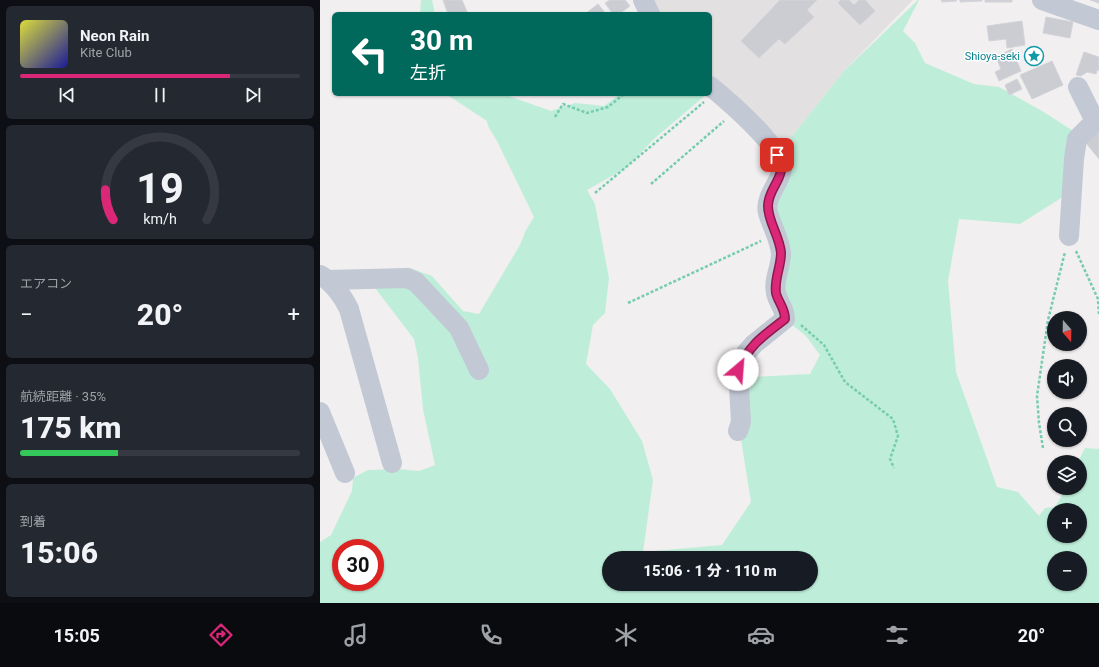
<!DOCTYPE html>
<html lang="ja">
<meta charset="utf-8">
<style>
body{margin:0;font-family:Roboto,"Noto Sans JP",sans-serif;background:#242831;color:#f1f3f6;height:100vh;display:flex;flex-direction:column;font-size:15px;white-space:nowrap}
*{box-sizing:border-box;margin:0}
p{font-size:13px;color:#9ea1a6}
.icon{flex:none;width:22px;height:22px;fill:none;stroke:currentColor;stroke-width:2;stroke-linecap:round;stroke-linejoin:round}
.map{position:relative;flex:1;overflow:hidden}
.side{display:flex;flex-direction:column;gap:6px;padding:6px;background:#0d0f14;width:320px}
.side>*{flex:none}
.banner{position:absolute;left:12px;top:12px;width:380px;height:84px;border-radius:6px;box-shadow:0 1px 3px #0004;background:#00695c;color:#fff;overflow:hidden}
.needle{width:26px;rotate:160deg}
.fabs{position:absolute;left:727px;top:311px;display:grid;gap:8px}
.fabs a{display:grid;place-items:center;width:40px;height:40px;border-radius:50%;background:#171b24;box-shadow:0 1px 3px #0004;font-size:20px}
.speed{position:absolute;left:12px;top:539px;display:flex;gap:8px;font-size:20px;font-weight:700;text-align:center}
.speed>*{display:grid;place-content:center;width:52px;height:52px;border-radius:50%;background:#171b24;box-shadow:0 1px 3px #0004;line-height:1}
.speed .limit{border:6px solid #d22;background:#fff;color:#111}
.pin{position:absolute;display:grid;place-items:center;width:34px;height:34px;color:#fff;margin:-17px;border-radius:8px;box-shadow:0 2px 6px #0006}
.me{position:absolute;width:44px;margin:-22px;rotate:27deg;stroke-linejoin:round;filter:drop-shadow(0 0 3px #0008)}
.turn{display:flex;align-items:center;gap:14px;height:84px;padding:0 12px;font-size:18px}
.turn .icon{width:52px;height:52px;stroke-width:2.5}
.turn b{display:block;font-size:28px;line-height:34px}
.big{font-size:30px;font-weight:800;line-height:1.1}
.side .tile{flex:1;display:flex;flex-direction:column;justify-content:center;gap:6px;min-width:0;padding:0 14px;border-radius:6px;background:#242831}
.side .dial{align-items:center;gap:0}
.dial svg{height:104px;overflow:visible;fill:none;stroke:#363941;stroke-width:7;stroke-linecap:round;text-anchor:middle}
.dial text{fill:#f1f3f6;stroke:none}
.song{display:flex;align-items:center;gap:12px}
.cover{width:48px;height:48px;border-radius:6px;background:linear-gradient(135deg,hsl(60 70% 55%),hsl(240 70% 35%))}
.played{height:4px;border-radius:2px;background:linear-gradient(90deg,#db2777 75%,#363941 75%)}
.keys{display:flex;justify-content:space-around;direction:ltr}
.heat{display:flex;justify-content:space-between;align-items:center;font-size:22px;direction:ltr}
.charge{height:6px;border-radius:3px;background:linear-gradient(90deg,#34c759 35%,#363941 0)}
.trip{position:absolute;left:282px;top:551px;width:216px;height:40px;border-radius:20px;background:#171b24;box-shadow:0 1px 3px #0004;font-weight:800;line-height:40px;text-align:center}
.tab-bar{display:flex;height:64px;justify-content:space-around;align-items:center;background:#090b0e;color:#9ea1a6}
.tab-bar .icon{width:28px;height:28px}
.tab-bar .on{color:#db2777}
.tab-bar b{font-size:18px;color:#f1f3f6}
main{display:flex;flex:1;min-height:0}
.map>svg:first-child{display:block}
</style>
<main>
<section class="side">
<div class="tile">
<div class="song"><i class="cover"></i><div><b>Neon Rain</b><p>Kite Club</p></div></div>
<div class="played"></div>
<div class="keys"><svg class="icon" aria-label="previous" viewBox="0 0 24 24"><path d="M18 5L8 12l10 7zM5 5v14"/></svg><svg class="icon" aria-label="pause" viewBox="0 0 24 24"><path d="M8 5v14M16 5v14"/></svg><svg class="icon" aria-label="next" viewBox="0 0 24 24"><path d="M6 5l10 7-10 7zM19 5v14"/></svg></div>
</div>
<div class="tile dial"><svg viewBox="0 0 100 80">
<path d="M14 69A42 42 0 1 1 86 69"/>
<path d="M14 69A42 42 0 0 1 8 46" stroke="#db2777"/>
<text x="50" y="56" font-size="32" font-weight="700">19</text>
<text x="50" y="72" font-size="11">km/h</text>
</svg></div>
<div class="tile"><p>エアコン</p>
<div class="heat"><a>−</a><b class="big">20°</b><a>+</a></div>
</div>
<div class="tile"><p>航続距離 · 35%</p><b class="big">175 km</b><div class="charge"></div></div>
<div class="tile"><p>到着</p><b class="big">15:06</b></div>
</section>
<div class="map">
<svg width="779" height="603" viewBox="0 0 779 603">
<rect width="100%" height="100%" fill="#f1efef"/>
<path fill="#e2e0e1" d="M 331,0 L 593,0 L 524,71 L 457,155 L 390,85 L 390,14 L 336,14 Z"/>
<path fill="#beeed9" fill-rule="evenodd" d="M 101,0 L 112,0 L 115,14 L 100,14 Z
M 598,0 L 599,0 L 583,31 L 595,43 L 605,63 L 654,84 L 679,87 L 722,111 L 755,132 L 749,193 L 700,224 L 639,219 L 628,281 L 636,372 L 677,487 L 698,492 L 719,516 L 725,508 L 735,507 L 746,488 L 760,488 L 760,462 L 758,462 L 765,448 L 779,449 L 779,603 L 0,603 L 0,542 L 11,535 L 32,491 L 33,478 L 48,470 L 79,469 L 99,471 L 115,465 L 103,409 L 98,358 L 94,339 L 52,284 L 91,280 L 87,267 L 112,276 L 143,311 L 159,314 L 200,245 L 206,230 L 214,217 L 177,141 L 168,126 L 167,121 L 126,94 L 183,94 L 231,111 L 255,103 L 284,106 L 300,94 L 387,94 L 335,138 L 306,168 L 267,190 L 275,204 L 289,278 L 285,313 L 273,325 L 266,364 L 290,389 L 322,441 L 333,480 L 323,552 L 402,545 L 431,502 L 420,433 L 422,396 L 432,377 L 490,374 L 500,355 L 486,336 L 465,319 L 456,290 L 457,155 L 524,71 ZM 734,510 L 760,510 L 760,536 L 734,536 ZM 21,548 L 55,548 L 55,582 L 21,582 ZM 289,558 L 491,558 L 491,584 L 289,584 ZM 734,558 L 760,558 L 760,584 L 734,584 Z"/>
<path fill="#cccdd3" stroke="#d3d4da" d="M 123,0 L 142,0 L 148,14 L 128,14 Z
M 290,0 L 305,0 L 310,6 L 299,14 L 293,14 L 285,3 Z
M 460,0 L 497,0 L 487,10 L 494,17 L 465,44 L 459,39 L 439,58 L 421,41 Z
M 521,0 L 529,0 L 534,5 L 539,0 L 545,0 L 555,11 L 540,25 L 518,3 Z
M 621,0 L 636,0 L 637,1 L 622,2 Z
M 640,0 L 662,0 L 662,1 L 640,2 Z
M 665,0 L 692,0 L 692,2 L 665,2 Z
M 770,0 L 779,0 L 779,3 Z
M 278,4 L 286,14 L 265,14 Z
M 726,17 L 753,22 L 750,38 L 723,33 Z
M 702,21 L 705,45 L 687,48 L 686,39 L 669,41 L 667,26 Z
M 692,49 L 701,71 L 679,81 L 675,72 L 681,69 L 676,57 Z
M 764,52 L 779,57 L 779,71 L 777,70 L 776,74 L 767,72 L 761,76 L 756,75 Z
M 732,61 L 743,85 L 712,99 L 700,75 Z
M 697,79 L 702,89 L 689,95 L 685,85 Z
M 779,126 L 779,159 L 762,138 Z"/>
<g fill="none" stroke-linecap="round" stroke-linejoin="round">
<path stroke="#76ccb0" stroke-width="2.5" stroke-dasharray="3 2" stroke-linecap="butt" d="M 235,117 L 243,104 L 267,113 L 288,107 L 304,94
M 331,184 L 404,121
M 275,193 L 384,102
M 756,251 L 778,299 L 779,314
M 308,303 L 441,241
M 481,325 L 504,345 L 525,382 L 573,419 L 578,436 L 570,459 L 574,468
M 723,448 L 719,423 L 717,396 L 728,320 L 745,252"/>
<path stroke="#c2c8d4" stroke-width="20" d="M 323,0 L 330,14
M 722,0 L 779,20
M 390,86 C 406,99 466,150 462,170 C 459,184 444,198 448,213 C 452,227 460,239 461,254 C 461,267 453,280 456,293 C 458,303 465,308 465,319 L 434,344 L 426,353 L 418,370 L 421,422 L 418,431
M 749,236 L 754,159 L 757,139 L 775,121 L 758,87
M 0,275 C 14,283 22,295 29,309 L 72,463
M 8,280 L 87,278 L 96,282 L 139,328 L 159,370
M 0,412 L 25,473"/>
</g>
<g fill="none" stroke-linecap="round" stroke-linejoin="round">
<g stroke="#8e194d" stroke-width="10">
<path id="route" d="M 418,370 C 430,344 443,336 465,319 C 465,308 458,302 456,293 C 454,279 461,267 461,253 C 460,237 448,222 448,206 C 448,186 470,176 457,155"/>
</g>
<use href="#route" stroke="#db2777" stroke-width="7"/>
</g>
<defs>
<g id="sight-ring" transform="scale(1)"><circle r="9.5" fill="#fff" stroke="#0f9aa8" stroke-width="1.5"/><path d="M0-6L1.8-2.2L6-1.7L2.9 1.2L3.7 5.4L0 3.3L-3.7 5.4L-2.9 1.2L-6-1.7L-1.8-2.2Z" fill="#0f9aa8"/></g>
</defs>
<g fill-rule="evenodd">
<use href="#sight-ring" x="714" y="56"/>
</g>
<g text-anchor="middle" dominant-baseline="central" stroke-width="3" stroke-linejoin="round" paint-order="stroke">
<g font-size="11" fill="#0d838f" stroke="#fff" text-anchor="end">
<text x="700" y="56">Shioya-seki</text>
</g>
</g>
</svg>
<div class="fabs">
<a><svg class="needle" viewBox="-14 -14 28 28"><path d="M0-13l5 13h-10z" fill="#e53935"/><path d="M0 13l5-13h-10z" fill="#9ea1a6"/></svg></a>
<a><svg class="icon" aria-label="sound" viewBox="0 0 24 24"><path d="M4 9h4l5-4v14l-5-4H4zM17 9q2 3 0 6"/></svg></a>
<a><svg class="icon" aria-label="search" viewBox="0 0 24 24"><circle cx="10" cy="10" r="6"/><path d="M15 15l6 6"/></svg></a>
<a><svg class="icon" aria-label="layers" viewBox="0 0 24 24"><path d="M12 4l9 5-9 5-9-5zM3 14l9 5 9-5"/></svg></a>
<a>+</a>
<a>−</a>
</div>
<div class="speed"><div class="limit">30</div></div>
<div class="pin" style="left:457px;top:155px;background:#d93025"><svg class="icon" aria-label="arrive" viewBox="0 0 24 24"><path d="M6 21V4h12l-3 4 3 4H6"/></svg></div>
<svg class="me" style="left:418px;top:370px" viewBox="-20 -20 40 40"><circle r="19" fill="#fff"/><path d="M0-13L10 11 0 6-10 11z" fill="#db2777"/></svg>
<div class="trip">15:06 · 1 分 · 110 m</div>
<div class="banner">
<div class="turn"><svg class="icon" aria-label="left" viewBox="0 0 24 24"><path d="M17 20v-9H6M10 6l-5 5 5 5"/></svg><div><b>30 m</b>左折</div></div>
</div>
</div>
</main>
<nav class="tab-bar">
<b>15:05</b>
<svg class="icon on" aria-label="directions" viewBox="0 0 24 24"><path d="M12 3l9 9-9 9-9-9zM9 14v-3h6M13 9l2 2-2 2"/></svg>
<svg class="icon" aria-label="music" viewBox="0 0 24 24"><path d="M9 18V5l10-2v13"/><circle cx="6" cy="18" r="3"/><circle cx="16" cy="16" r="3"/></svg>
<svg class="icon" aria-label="phone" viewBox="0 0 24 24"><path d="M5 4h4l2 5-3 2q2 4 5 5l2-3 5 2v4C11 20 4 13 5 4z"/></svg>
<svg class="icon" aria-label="climate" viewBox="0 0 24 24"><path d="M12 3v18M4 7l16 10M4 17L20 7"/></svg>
<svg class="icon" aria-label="car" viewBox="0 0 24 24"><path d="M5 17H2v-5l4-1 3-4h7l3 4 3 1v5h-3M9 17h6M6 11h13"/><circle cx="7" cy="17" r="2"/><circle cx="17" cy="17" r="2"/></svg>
<svg class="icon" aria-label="filters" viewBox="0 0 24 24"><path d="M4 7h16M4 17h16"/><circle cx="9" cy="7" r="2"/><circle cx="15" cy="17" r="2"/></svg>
<b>20°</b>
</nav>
